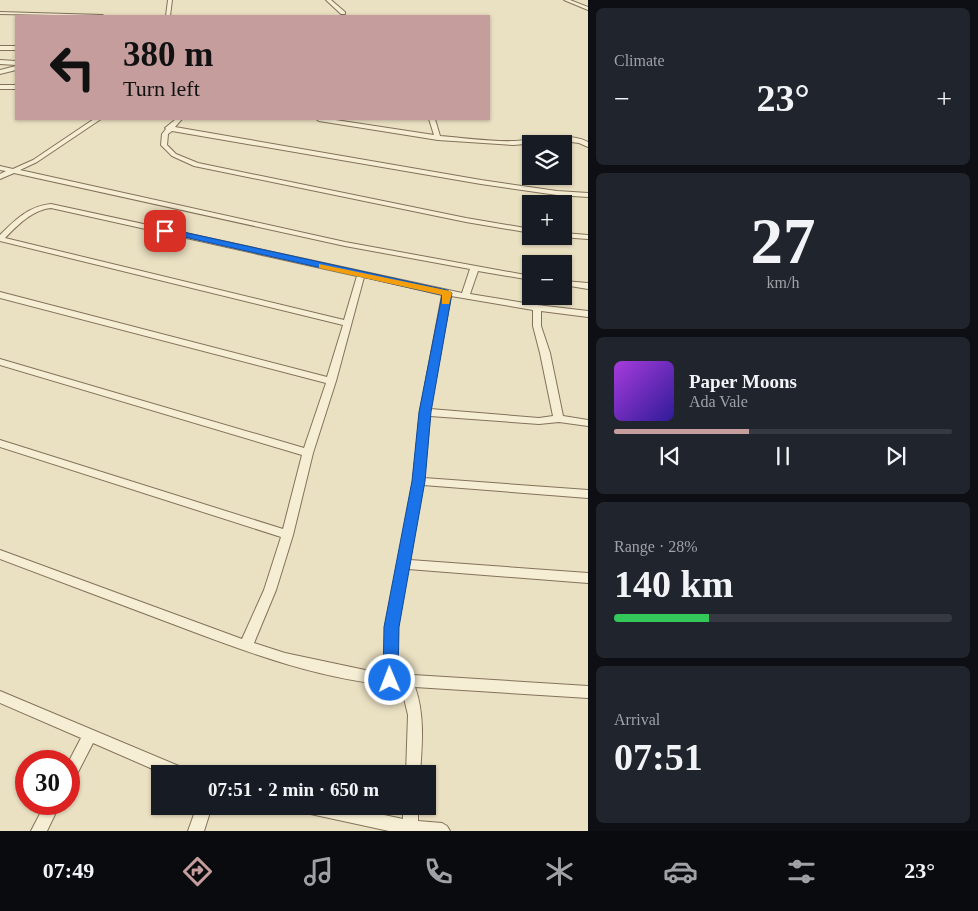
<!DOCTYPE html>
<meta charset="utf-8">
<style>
body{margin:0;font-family:Georgia,serif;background:#20242c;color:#f1f3f6;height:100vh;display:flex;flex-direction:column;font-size:19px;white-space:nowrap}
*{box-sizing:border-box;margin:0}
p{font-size:16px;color:#9ea1a6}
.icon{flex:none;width:28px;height:28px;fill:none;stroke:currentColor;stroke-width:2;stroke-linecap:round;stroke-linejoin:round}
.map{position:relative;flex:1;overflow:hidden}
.drawer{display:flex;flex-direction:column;gap:8px;padding:8px;background:#0d0f14;width:390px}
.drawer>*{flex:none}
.banner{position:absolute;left:15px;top:15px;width:475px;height:105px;border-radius:0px;box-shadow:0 1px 4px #0004;background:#c49d9c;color:#111;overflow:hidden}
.buttons{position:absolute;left:522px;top:135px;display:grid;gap:10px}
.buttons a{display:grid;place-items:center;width:50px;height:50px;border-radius:0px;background:#171b24;box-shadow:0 1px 4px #0004;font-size:25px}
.speed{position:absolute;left:15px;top:750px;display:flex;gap:10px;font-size:25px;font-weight:700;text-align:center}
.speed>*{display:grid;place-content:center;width:65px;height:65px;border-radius:50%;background:#171b24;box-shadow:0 1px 4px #0004;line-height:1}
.speed .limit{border:8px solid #d22;background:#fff;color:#111}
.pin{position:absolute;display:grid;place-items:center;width:42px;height:42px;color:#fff;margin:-21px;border-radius:10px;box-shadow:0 2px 8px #0006}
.me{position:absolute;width:55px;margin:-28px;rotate:359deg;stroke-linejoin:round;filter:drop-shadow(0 0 4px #0008)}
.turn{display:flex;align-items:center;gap:18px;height:105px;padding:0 25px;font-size:22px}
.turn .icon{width:65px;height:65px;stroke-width:2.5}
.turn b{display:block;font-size:35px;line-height:42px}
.big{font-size:38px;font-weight:800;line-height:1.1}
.drawer .card{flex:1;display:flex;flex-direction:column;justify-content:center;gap:8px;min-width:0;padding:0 18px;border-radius:8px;background:#20242c}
.drawer .dial{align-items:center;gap:0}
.dial b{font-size:65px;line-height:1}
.song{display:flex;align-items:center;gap:15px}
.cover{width:60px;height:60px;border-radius:8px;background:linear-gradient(135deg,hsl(280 70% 55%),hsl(250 70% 35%))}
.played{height:5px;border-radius:2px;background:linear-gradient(90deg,#c49d9c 40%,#363941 40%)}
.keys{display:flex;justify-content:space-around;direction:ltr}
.heat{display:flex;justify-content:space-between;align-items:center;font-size:28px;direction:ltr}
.charge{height:8px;border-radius:4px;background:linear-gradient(90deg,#34c759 28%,#363941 0)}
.trip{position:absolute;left:151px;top:765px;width:285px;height:50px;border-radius:0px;background:#171b24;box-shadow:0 1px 4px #0004;font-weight:800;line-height:50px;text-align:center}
.tabs{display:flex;height:80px;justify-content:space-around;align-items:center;background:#090b0e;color:#9ea1a6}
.tabs .icon{width:35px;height:35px}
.tabs .on{color:#c49d9c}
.tabs b{font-size:22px;color:#f1f3f6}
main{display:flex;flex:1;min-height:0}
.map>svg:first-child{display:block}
</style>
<main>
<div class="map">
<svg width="588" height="831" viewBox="0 0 588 831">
<rect width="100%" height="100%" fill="#eae0c2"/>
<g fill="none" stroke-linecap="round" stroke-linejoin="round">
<g stroke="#83725a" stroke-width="2">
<path id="street" d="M 168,0 L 172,0 L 170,16 L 166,16 Z
M 326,0 L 331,0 L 345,12 L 345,14 L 341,14 Z
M 564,0 L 570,0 L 588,7 L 588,10 Z
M 0,12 L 102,15 L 104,16 L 0,14 Z
M 0,46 L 16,46 L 16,50 L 0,50 Z
M 0,60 L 16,61 L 16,65 L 0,64 Z
M 16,66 L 16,70 L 0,74 L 0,70 Z
M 0,85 L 16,85 L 16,89 L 0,89 Z
M 94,119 L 101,119 L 37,162 L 20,170 L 345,242 L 531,276 L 531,280 L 478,271 L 470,294 L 537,305 L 588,311 L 588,317 L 541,311 L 541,326 L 550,353 L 563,416 L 588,420 L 588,426 L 559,422 L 539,424 L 430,416 L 424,478 L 588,490 L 588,498 L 423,485 L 410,560 L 588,573 L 588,583 L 408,569 L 398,627 L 397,674 L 588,686 L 588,698 L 415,687 C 425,715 422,745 420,774 L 406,774 L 408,715 L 401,686 C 324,681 249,653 178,626 C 119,604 59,581 0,559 L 0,550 L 242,639 L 264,590 L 281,537 L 0,447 L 0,440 L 283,529 L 302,455 L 0,365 L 0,359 L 304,448 L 326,383 L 0,298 L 0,292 L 327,377 L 343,325 L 0,241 L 0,235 C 15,220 29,206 51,204 L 462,293 L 470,269 L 345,246 L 14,173 L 0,179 L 0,174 L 6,171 L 0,170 L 0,166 L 13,169 L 33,160 ZM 51,208 L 357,276 L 344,320 L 5,238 C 18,225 32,210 51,208 ZM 364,277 L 442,295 L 420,412 L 413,481 L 386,627 L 384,674 L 285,653 L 254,643 L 276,590 L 293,535 L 313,453 L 336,381 ZM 451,296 L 533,310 L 533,326 L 540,353 L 553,416 L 539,418 L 430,409 Z
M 176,119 L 182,119 L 175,127 L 481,180 L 557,191 L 588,193 L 588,197 L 557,195 L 481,184 L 172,131 L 168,134 L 167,145 L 176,154 L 198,163 L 466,218 L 531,229 L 531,233 L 466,222 L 194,166 L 172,156 L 161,145 L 162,134 L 166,129 L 165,128 Z
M 316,119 L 329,119 L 434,135 L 429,119 L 435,119 L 440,136 C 465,138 490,142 515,141 C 538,140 566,131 588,142 L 588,147 L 579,143 L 563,141 L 513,145 L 438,140 L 319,121 Z
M 564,233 L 588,235 L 588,239 L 561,237 L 564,236 Z
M 564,281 L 588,283 L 588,289 L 564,285 Z
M 0,691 L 186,769 L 188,774 L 164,774 L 93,743 L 74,780 L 69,782 L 69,761 L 81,738 L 0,703 Z
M 45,804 L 60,804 L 47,831 L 31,831 Z
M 197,806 L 212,806 L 204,831 L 188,831 Z
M 299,806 L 342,806 L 403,819 L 403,806 L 418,806 L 418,821 L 442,823 L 447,826 L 450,831 L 389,831 L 306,813 L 301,811 Z"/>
</g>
<use href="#street" fill="#f6eed4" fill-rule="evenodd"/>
</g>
<path fill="#1a73e8" stroke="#114b97" d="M 165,228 L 447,290 L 452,293 L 431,412 L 425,481 L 399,627 L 398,680 L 396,685 L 390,687 L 385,685 L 383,680 L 384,627 L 412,481 L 419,412 L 442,295 L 162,232 L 161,231 Z"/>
<path fill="#f59e0b" d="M 319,264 L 450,291 L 452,293 L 449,304 L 442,304 L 442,295 L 319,268 Z"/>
</svg>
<div class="buttons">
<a><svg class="icon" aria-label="layers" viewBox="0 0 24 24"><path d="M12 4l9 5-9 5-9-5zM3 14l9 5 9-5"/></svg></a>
<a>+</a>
<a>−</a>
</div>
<div class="speed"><div class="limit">30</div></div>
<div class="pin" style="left:165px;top:231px;background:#d93025"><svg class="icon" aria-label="arrive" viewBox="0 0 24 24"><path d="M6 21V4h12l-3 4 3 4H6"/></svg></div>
<svg class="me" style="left:390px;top:680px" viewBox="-20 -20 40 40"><circle r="17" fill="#1a73e8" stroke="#fff" stroke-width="3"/><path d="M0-11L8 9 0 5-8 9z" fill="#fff"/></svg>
<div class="trip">07:51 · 2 min · 650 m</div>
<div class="banner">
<div class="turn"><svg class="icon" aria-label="left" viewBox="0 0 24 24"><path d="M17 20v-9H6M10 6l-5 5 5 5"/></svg><div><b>380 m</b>Turn left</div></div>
</div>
</div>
<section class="drawer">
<div class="card"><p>Climate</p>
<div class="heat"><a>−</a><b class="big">23°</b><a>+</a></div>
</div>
<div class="card dial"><b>27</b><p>km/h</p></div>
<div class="card">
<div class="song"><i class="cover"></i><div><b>Paper Moons</b><p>Ada Vale</p></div></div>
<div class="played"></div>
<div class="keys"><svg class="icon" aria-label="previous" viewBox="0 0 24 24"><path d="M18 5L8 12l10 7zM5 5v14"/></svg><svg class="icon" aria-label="pause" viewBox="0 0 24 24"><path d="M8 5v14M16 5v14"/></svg><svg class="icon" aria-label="next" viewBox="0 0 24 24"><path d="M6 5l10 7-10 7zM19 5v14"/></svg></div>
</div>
<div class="card"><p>Range · 28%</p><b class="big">140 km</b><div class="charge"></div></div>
<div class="card"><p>Arrival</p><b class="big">07:51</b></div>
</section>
</main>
<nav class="tabs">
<b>07:49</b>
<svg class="icon on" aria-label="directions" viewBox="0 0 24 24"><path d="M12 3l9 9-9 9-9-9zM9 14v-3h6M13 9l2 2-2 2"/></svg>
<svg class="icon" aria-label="music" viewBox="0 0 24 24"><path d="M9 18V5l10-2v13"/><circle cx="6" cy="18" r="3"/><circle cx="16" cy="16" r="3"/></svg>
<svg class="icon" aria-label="phone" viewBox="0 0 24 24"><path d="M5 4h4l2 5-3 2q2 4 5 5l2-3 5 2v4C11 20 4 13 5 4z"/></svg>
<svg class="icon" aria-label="climate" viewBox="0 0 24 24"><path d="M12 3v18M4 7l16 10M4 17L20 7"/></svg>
<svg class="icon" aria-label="car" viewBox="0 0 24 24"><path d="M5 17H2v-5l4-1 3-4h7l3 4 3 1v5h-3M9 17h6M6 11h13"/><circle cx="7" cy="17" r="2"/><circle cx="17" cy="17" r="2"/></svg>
<svg class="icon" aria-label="filters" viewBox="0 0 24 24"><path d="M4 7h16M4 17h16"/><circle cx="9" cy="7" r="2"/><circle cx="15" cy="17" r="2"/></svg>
<b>23°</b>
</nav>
